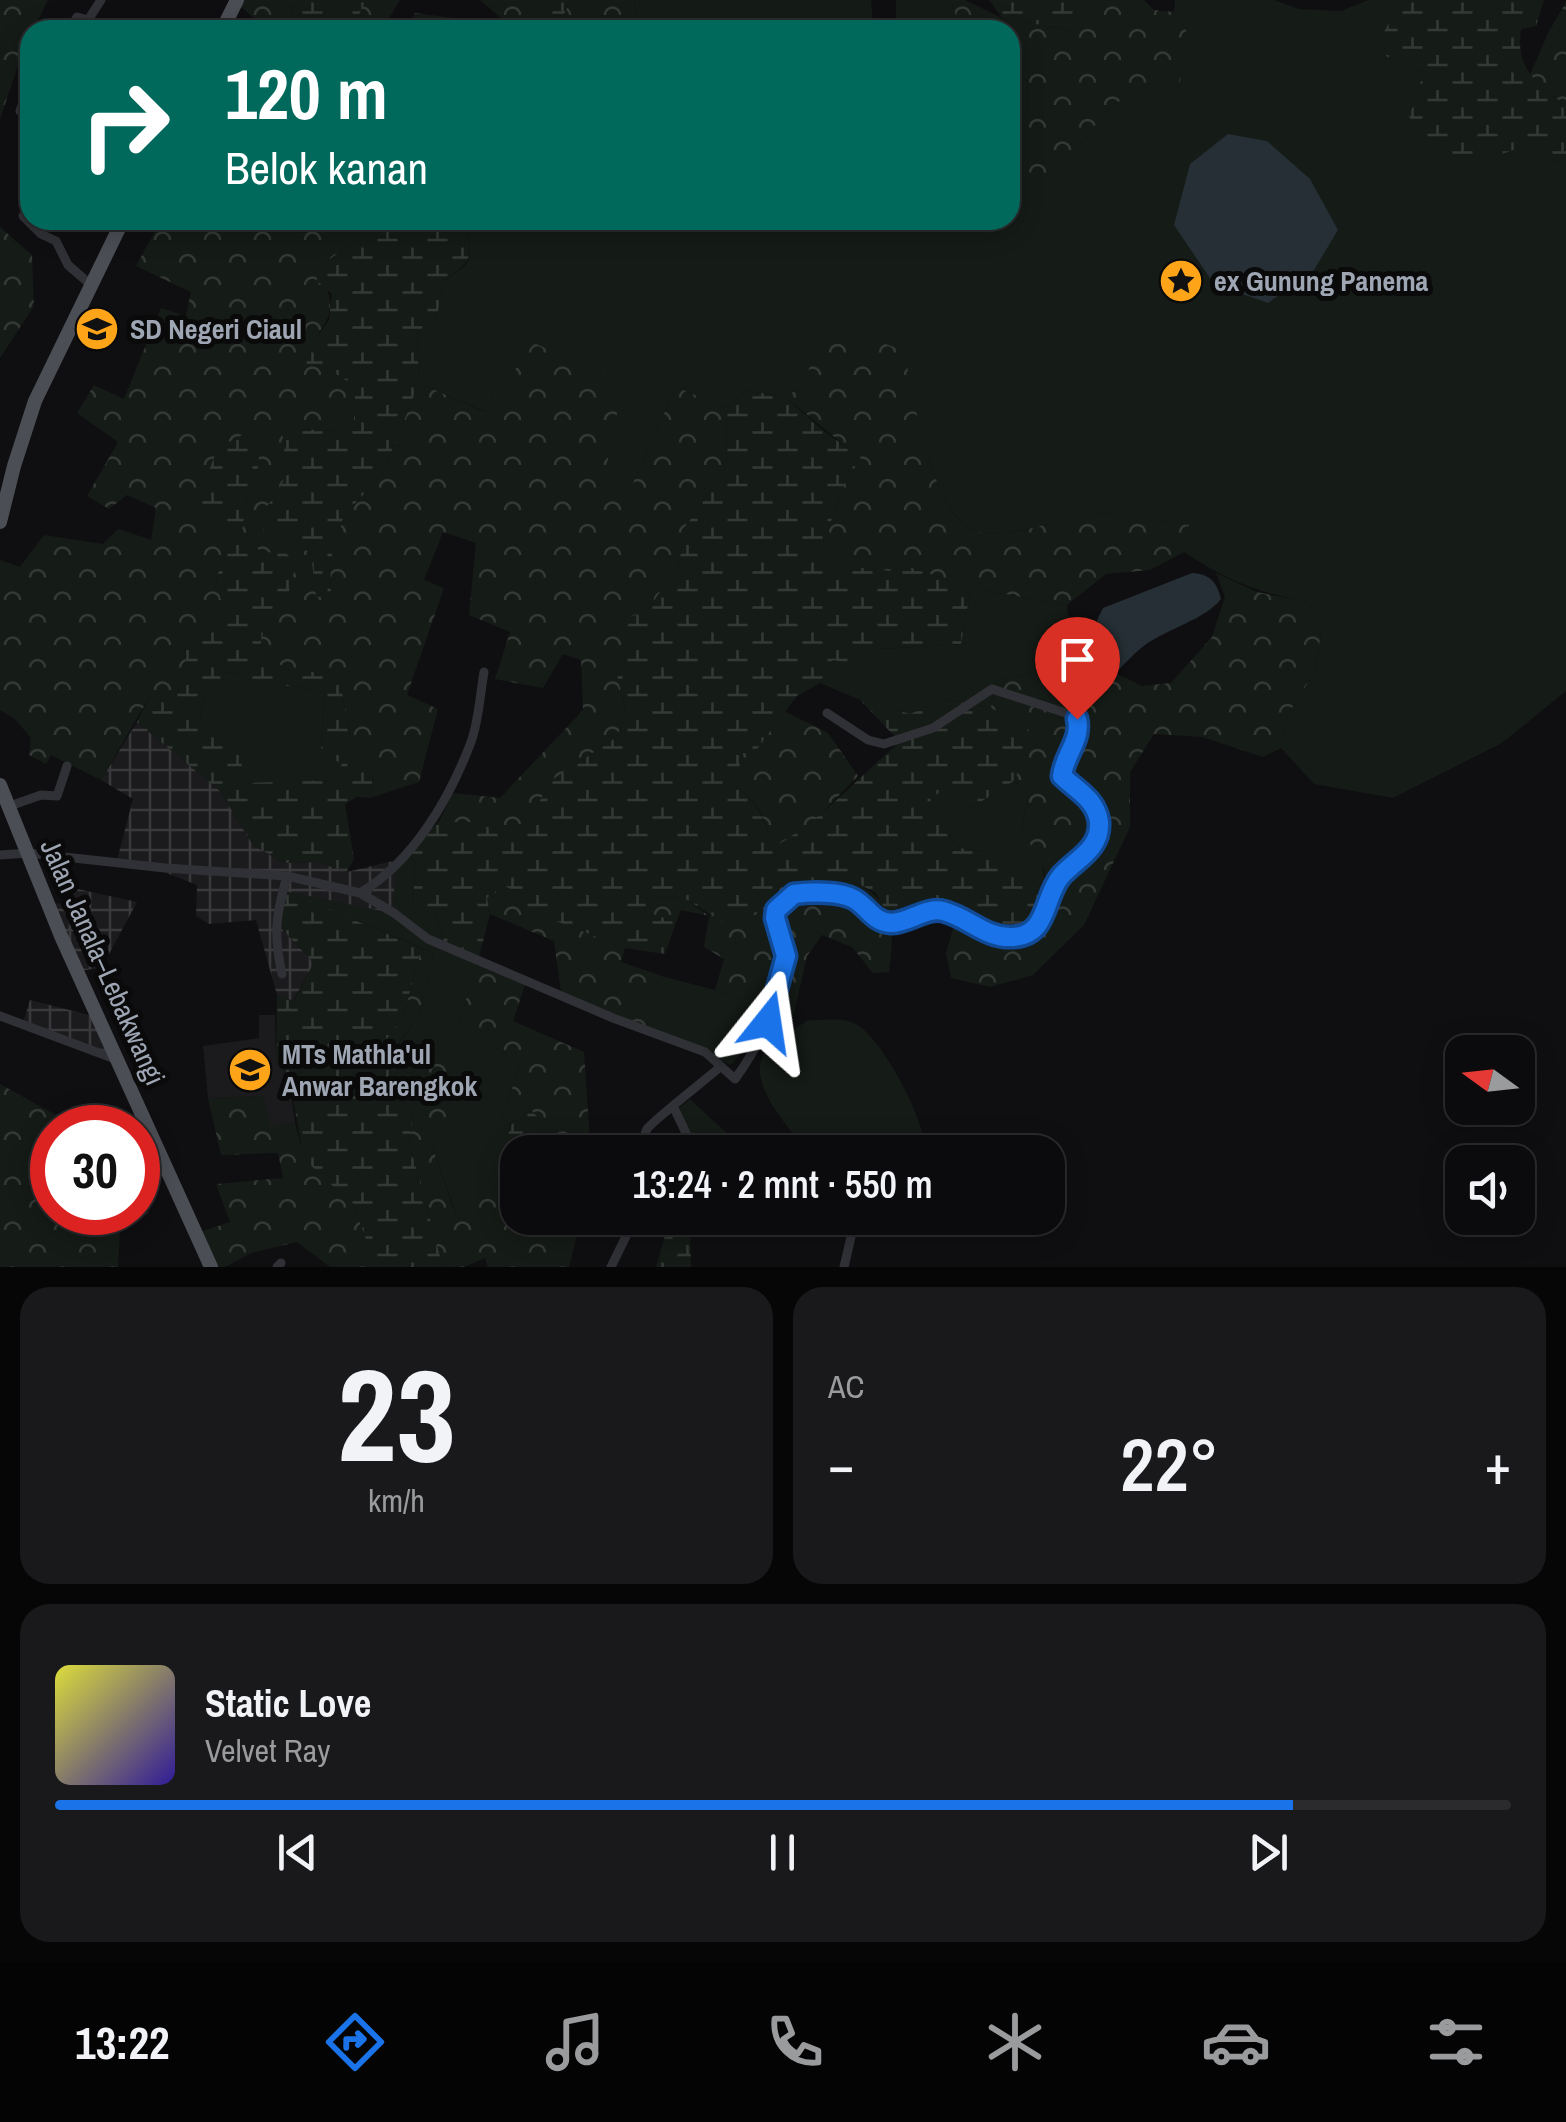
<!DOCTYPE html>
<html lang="id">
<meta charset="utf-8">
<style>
body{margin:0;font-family:"Archivo Narrow",sans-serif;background:#19191b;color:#f1f3f6;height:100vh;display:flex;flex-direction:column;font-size:38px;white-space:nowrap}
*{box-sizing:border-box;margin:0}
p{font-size:32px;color:#9a9b9d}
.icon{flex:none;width:55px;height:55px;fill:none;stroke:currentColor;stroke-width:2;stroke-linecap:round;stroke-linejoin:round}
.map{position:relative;height:1267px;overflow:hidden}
.panel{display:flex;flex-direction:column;gap:20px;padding:20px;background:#060607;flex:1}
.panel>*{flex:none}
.banner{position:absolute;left:20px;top:20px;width:1000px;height:210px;border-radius:30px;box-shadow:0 5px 25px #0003,0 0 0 2px #2b2b2e;background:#00695c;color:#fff;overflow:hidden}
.needle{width:65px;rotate:285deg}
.tools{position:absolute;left:1445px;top:1035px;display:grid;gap:20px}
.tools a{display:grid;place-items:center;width:90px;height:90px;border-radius:20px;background:#0b0b0d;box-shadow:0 5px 25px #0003,0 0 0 2px #2b2b2e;font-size:50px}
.speed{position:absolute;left:30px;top:1105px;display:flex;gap:20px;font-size:50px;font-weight:700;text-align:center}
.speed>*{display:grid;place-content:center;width:130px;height:130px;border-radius:50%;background:#0b0b0d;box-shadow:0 5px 25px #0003,0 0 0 2px #2b2b2e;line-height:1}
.speed .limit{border:15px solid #d22;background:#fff;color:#111}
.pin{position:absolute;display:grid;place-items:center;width:85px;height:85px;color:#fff;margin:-102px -42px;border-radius:50% 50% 50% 0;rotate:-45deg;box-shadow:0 0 10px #0007}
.pin .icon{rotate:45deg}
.me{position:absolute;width:110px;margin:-55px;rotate:15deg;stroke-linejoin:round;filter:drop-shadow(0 0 8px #0008)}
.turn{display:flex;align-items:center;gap:35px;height:210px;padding:0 40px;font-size:45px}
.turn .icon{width:130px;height:130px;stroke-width:2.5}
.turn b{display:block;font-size:70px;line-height:85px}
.big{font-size:75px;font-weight:600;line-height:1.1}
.panel .tile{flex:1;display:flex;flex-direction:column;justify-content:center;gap:15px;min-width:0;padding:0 35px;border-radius:30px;background:#19191b}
.panel .dial{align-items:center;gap:0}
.dial b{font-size:130px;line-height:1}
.song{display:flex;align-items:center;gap:30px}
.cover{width:120px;height:120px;border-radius:15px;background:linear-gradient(135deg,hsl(60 70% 55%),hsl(250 70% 35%))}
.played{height:10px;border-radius:5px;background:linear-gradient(90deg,#1a73e8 85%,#2b2b2e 85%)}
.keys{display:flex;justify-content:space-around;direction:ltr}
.heat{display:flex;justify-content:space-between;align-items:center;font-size:55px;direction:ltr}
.panel .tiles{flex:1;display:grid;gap:20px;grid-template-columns:1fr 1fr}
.tile:last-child{grid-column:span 2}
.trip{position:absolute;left:500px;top:1135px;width:565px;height:100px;border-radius:30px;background:#0b0b0d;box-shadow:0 5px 25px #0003,0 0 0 2px #2b2b2e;font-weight:600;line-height:100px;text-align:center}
.tab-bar{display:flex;height:160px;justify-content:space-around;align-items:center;background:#040405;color:#9a9b9d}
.tab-bar .icon{width:70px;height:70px}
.tab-bar .active{color:#1a73e8}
.tab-bar b{font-size:45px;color:#f1f3f6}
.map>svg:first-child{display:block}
</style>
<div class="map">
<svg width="1566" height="1267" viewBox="0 0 1566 1267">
<defs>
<pattern id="industrial-grid" width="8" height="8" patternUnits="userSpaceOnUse" patternTransform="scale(2.5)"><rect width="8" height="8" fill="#1b1b1e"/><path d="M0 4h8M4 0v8" fill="none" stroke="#39393c"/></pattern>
<pattern id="forest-crowns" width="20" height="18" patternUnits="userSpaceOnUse" patternTransform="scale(2.5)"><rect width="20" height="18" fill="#151b16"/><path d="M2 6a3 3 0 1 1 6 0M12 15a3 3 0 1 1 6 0" fill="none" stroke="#343936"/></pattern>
<pattern id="wetland-marsh" width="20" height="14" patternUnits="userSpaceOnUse" patternTransform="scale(2.5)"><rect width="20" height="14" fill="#151b16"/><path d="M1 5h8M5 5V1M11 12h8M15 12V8" fill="none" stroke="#343936"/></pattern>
</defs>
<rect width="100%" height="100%" fill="#0f0f11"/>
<path fill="#1b1b1e" d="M 259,1015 L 275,1015 L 276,1060 L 290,1083 L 295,1123 L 270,1126 L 263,1096 L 208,1098 L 203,1046 L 259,1038 Z"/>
<path fill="url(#industrial-grid)" d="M 137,722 L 220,791 L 253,845 L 284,863 L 317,862 L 347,872 L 397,860 L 393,913 L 281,928 L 314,963 L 293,1001 L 277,995 L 256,920 L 209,924 L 196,916 L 197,885 L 154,868 L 117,860 L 133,799 L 101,780 Z
M 73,888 L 137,902 L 102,967 L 81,971 L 50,903 L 72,904 Z
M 30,1000 L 101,1018 L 114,1055 L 22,1026 Z"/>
<path fill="#151b16" d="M 634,0 L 871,0 L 873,23 L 896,21 L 896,0 L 951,0 L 960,30 L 637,30 Z
M 1175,0 L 1274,0 L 1299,9 L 1341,11 L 1368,0 L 1402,0 L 1373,51 L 1424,72 L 1519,148 L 1566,164 L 1566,691 L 1502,743 L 1393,798 L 1314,784 L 1281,748 L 1287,716 L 1314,673 L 1323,623 L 1308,602 C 1256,592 1228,581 1184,552 L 1188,525 C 1159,521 1117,511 1089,514 C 1058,518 1005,542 976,531 C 931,515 913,394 903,351 L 824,321 L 803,388 L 784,396 L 747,391 L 726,408 L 676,387 L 628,494 L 607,464 L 419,383 L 417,332 L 437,318 L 443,281 C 467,266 475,262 467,233 L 483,220 L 1010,220 L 1010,70 L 1028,81 L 1027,110 L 1010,163 L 1062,167 L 1100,119 L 1123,98 L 1150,83 L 1191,38 L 1174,12 Z
M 971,588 L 1067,605 L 1073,650 L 1042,672 L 995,681 L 991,708 L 945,699 L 910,714 L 890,708 L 864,685 L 860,700 L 820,683 L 833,660 L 856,663 L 879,649 L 961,644 Z
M 220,671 L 239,674 L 260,686 L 292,686 L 324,692 L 321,751 L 343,764 L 334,780 L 246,784 L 200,719 L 204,698 Z
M 1015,780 L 1028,795 L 1021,834 L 1042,855 L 1045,893 L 1024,874 L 983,851 L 960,848 L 945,832 L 929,799 L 944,788 L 971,808 Z
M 409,850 L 415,863 L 413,907 L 435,914 L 444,941 L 477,965 L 458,1025 L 521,1064 L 502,1116 L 511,1125 L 499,1165 L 457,1216 L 430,1140 L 439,1054 L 396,1048 L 419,1016 L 434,953 L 285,891 L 392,913 L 397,860 Z
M 662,976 L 715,990 L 746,1003 L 719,1060 L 645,1030 Z
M 808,1020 C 821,1021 842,1017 854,1023 C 880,1035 917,1107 923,1135 L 911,1152 L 807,1152 C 790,1128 740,1077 768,1049 C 779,1038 795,1029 808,1020 Z
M 690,1099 L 742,1147 L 749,1152 L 698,1152 L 679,1108 Z"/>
<path fill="url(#forest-crowns)" d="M 0,0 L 48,0 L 33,30 L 30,30 L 0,119 Z
M 239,0 L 299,0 L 292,10 L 289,30 L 258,30 L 260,24 L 237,3 Z
M 366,0 L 400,0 L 382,30 L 352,30 Z
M 480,0 L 518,0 L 530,17 L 530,30 L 515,30 Z
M 570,0 L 634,0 L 637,30 L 566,30 L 564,16 Z
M 951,0 L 965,0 L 1002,18 L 1073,31 L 1079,0 L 1144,0 L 1154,10 L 1174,12 L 1191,38 L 1179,84 L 1150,83 L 1123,98 L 1100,119 L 1062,167 L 1034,180 L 1010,163 L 1027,110 L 1028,81 L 1010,70 L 1010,30 L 960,30 Z
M 1566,2 L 1566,106 L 1529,77 L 1548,33 Z
M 161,220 L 359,220 L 352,244 L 317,268 C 347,321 318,317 307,364 L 328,369 L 355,386 L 358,418 L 341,431 L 298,429 L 287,476 L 263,513 L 283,536 L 311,553 L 331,599 L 330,562 L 344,515 L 382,475 L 419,383 L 485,412 L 534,343 L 623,383 L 607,464 L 628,494 L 676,387 L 726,408 L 727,467 L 685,527 L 679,564 L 648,610 L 617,675 L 626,712 L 617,737 L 555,778 L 526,821 L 504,833 L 471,822 L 439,822 L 453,793 L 500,798 L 583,710 L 581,660 L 563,654 L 543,688 L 495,679 L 510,632 L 469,615 L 476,543 L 443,532 L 424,580 L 444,588 L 407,695 L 438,709 L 419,782 L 370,798 L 374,767 L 354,759 L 339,676 L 285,669 L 260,647 L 267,615 L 263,553 L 241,536 L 247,499 L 260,461 L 216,580 L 225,615 L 218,627 L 185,639 L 186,675 L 172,702 L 150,696 L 101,780 L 51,755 L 46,764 L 29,755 L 31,738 L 15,719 L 0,710 L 0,560 L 20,567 L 44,535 L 103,544 L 118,529 L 151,540 L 156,508 L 127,495 L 109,509 L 87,496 L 118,442 L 77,413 L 94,385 L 124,399 L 161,308 L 186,316 L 191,292 L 136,266 Z
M 0,227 L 32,255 L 34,306 L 0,358 Z
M 824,320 L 904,351 C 913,393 931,516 976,531 C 1007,542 1057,518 1089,514 C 1118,511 1159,521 1189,525 L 1184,552 L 1150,570 L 1106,574 L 1067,605 L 971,588 L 909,567 L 889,571 L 834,566 L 821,550 L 844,484 L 860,458 L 784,396 L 803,388 Z
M 1216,573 L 1257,592 L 1308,602 L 1323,623 L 1314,673 L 1287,716 L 1281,748 L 1263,757 L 1202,737 L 1154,734 L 1130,772 L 1130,827 L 1084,925 L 1033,975 L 990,987 L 951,978 L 946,953 L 959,908 L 1000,931 L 1033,924 C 1049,884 1053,866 1021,834 L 1028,795 L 1015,780 L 1028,730 L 991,708 L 995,681 L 1042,672 L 1073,650 L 1098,660 L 1115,673 L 1142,686 L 1171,683 L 1212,637 L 1225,597 Z
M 784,711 L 828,733 L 858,776 L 805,830 L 773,848 C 767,823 758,799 734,786 L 743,753 L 754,753 Z
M 851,880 C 898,904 894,925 889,972 L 873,973 L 852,947 L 822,935 L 807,956 L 793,1017 L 771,1042 L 754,1038 L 731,1065 L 719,1060 L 746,1003 L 715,990 L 724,959 L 704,947 L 709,916 L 681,910 L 676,922 L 643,911 L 648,897 L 684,898 L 709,916 L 773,888 Z
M 503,885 L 520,894 L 529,910 L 625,948 L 621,962 L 662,976 L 645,1030 L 561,992 L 554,941 L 490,914 L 487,898 Z
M 421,948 L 434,953 L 419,1016 L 396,1047 L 439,1054 L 451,1048 L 481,1065 L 430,1140 L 456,1215 L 499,1165 L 503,1204 L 526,1228 L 559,1228 L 577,1234 L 569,1267 L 488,1267 L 485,1258 L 464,1267 L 448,1267 L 441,1260 L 409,1142 L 419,1075 L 378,1066 L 375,1055 L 404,1014 Z
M 477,965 L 525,985 L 513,1021 L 584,1052 L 590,1142 L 617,1152 L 556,1152 L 549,1129 L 531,1110 L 511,1125 L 502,1116 L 521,1064 L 458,1025 Z
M 0,1084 L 54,1114 L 120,1112 L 122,1127 L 52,1128 L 52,1212 L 138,1212 L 138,1189 L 149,1213 L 120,1228 L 118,1267 L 0,1267 Z
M 263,1096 L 270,1125 L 295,1123 L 305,1159 L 354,1206 L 376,1267 L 330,1267 L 297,1242 L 251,1253 L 225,1267 L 214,1267 L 200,1232 L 230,1222 L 216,1184 L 283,1178 L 278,1153 L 221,1155 L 208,1098 Z"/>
<path fill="url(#wetland-marsh)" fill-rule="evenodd" d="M 299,0 L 366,0 L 352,30 L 289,30 L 292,10 Z
M 518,0 L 570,0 L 564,15 L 566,30 L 530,30 L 530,17 Z
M 989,0 L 1079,0 L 1074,31 L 1002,18 Z
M 1402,0 L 1544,0 L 1536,26 L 1521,29 C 1515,70 1537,83 1566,106 L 1566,164 L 1519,148 L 1456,170 L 1409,117 L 1424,72 L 1373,51 Z
M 415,13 L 470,20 L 469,30 L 404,30 Z
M 359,220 L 462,220 C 475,254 474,261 443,281 L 437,318 L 417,332 L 419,383 L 382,475 L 344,515 L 330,562 L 331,600 L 316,596 L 311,553 L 283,536 L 264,536 L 263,513 L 287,475 L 281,422 L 298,429 L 341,431 L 355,420 L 355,386 L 328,369 L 306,365 L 311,346 L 329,320 L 332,294 L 317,281 L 317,268 L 352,244 Z
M 747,391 L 784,396 L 824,431 L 861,458 L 844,484 L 821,550 L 834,565 L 889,571 L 909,567 L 971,588 L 961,644 L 879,649 L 856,664 L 833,660 L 820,683 L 796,697 L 754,753 L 743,753 L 734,786 C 758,799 765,824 774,847 C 822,820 858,777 900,742 L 860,700 L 864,684 L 890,708 L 910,714 L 945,699 L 991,708 L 1029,730 L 1015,780 L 971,808 L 944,789 L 930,799 L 945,832 L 960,848 L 983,851 L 1024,874 L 1045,893 L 1033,924 L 1000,931 L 959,908 L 933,900 L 894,926 L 876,893 L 851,880 L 774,888 L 762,910 L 724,923 L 684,898 L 648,897 L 644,911 L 676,922 L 665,954 L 625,948 L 528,910 L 520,894 L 503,885 L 487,898 L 490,914 L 477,965 L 444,941 L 435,914 L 413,907 L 415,863 L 409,850 L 439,822 L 471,822 L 504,832 L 526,821 L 555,778 L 617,737 L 626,712 L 617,675 L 630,617 L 648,610 L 679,564 L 685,527 L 727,467 L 726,408 Z
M 248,432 L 260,461 L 247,499 L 241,536 L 263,553 L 284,551 L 296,564 L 284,611 L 267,615 L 260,647 L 285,669 L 339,675 L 354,759 L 374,766 L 370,798 L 357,797 L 345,804 L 354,859 L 347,872 L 317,862 L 284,863 L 253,845 L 220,791 L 137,722 L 150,696 L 172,702 L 186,675 L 185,639 L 218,627 L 225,615 L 216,580 L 229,539 L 192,512 L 218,448 ZM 221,671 L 239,674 L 260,686 L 292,686 L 324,692 L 321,752 L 342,764 L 334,780 L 246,783 C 237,745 238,735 200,718 L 204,698 L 219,692 Z
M 285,891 L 421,948 L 404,1014 L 375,1056 L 378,1066 L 419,1075 L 409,1142 L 441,1260 L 448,1267 L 376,1267 L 354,1206 L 304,1159 L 290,1083 L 276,1060 L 277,995 L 294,1001 L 314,963 L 281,928 Z
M 531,1110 L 549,1129 L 556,1152 L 518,1152 L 518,1218 L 567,1218 L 559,1228 L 526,1228 L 503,1204 L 499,1165 L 511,1125 Z
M 670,1218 L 690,1231 L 691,1267 L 656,1267 Z"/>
<path fill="#252f35" d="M 1228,134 L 1267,141 L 1310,179 L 1338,230 L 1314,270 L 1268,303 L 1214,284 L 1174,225 L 1190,164 Z
M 1192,573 C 1210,574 1217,582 1221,599 C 1206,619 1167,629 1145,645 C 1134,653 1125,664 1115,673 L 1098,660 L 1097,620 L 1103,608 Z"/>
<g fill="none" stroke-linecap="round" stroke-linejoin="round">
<path stroke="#303136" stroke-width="9" d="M 70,30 L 77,17 L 88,20 L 101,0
M 20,111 L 30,83
M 23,216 L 41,234 L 56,241 L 68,265 L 91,285
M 7,807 L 41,795 L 57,796 L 67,766
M 0,855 L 28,853 L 165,868 L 287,876 L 360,893 L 394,913 L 428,939 L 613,1018 L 705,1052 L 735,1079 C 760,1045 782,1000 785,956 C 786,944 779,929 775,918 L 787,898 C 802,890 839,891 854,899 C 865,905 870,918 884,921 C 904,927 923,907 942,911 C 970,918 998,950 1028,934 C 1048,923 1047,900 1057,882 C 1065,869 1080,862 1090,850 C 1116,818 1082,797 1062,776 L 1079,729 L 1072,715 L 992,689 L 933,728 L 884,744 L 868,740 L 827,713
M 360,893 C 413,862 450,798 471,742 C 479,720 480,694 484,672
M 282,974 C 273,933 276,915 287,876
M 0,1016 L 115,1059
M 674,1108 L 695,1152
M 642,1152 C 643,1145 643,1136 647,1129 C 651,1122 709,1077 720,1067
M 830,1218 L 846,1222 L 851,1237 L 844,1267
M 277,1267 L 281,1263
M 611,1267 L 635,1218"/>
<path stroke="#4c4e55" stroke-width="14" d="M 222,30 L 237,0
M 0,522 L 14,466 L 35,401 L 123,220
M 0,785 L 61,936 L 211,1267"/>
</g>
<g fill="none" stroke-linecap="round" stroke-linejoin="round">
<g stroke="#114b97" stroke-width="25">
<path id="route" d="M 768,1022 L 786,956 L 775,918 L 776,910 L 794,894 C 810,892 840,891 854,899 C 868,907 873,922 891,923 C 909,923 925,907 943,911 C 968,917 986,939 1013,937 C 1049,935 1043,897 1061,876 C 1076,859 1101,849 1099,822 C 1096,799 1076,790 1062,776 C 1064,755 1082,740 1077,719"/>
</g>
<use href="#route" stroke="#1a73e8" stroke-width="18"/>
</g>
<defs>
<g id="sight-disc" transform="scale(2.25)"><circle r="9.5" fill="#fea419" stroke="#0a0a0b"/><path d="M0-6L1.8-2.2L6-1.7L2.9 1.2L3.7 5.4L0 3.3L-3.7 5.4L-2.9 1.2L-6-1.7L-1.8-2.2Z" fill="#111"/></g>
<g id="school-disc" transform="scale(2.25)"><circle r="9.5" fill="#fea419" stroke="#0a0a0b"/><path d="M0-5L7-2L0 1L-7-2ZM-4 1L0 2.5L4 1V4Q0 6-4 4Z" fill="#111"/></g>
</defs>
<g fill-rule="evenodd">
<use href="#sight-disc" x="1181" y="281"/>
<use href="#school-disc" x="97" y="329"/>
<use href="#school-disc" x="250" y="1070"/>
</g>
<g text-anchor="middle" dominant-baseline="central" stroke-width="10" stroke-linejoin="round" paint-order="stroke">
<g font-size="28" font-weight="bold" fill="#9fa6b3" stroke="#0a0a0b" text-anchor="start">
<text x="1214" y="281">ex Gunung Panema</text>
<text x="130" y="329">SD Negeri Ciaul</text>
<text x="282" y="1054">MTs Mathla'ul<tspan x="282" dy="32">Anwar Barengkok</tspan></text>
</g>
<g font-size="28" fill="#9fa6b3" stroke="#0a0a0b">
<text transform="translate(103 962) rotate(66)">Jalan Janala–Lebakwangi</text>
</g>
</g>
</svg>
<div class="tools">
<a><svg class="needle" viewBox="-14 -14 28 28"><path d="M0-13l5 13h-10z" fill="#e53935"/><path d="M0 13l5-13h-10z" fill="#9a9b9d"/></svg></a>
<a><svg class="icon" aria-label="sound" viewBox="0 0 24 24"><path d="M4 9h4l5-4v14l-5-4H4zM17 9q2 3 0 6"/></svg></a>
</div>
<div class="speed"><div class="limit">30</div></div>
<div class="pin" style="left:1077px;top:719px;background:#d93025"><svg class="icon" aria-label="arrive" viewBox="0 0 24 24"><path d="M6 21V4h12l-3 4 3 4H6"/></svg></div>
<svg class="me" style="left:768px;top:1022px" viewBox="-20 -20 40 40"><path d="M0-17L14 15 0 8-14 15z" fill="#1a73e8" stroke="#fff" stroke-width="4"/></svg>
<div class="trip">13:24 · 2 mnt · 550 m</div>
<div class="banner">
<div class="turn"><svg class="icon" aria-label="right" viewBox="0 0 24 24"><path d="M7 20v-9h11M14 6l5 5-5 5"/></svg><div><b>120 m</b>Belok kanan</div></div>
</div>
</div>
<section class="panel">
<div class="tiles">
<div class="tile dial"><b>23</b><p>km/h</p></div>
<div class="tile"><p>AC</p>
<div class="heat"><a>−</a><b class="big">22°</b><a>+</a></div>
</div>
<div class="tile">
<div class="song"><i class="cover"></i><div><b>Static Love</b><p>Velvet Ray</p></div></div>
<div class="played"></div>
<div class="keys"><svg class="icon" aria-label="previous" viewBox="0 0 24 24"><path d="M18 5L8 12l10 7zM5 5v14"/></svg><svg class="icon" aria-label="pause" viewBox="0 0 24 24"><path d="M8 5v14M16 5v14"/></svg><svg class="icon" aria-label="next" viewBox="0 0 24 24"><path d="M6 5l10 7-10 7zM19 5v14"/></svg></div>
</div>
</div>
</section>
<nav class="tab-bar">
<b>13:22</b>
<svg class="icon active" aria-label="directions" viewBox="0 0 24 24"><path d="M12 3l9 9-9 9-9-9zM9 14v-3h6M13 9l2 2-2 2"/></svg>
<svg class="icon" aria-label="music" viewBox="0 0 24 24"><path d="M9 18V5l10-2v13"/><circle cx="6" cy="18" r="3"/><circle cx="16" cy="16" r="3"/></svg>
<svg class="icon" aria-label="phone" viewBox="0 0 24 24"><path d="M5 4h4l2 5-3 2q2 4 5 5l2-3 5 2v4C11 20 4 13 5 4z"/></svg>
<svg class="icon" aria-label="climate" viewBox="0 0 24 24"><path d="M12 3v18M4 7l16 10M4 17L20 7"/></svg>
<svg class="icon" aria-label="car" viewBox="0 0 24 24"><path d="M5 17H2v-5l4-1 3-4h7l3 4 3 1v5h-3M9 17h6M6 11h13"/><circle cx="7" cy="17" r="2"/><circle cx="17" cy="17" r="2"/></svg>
<svg class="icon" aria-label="filters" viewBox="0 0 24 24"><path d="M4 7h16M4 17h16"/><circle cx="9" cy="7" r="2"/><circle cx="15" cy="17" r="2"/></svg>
</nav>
